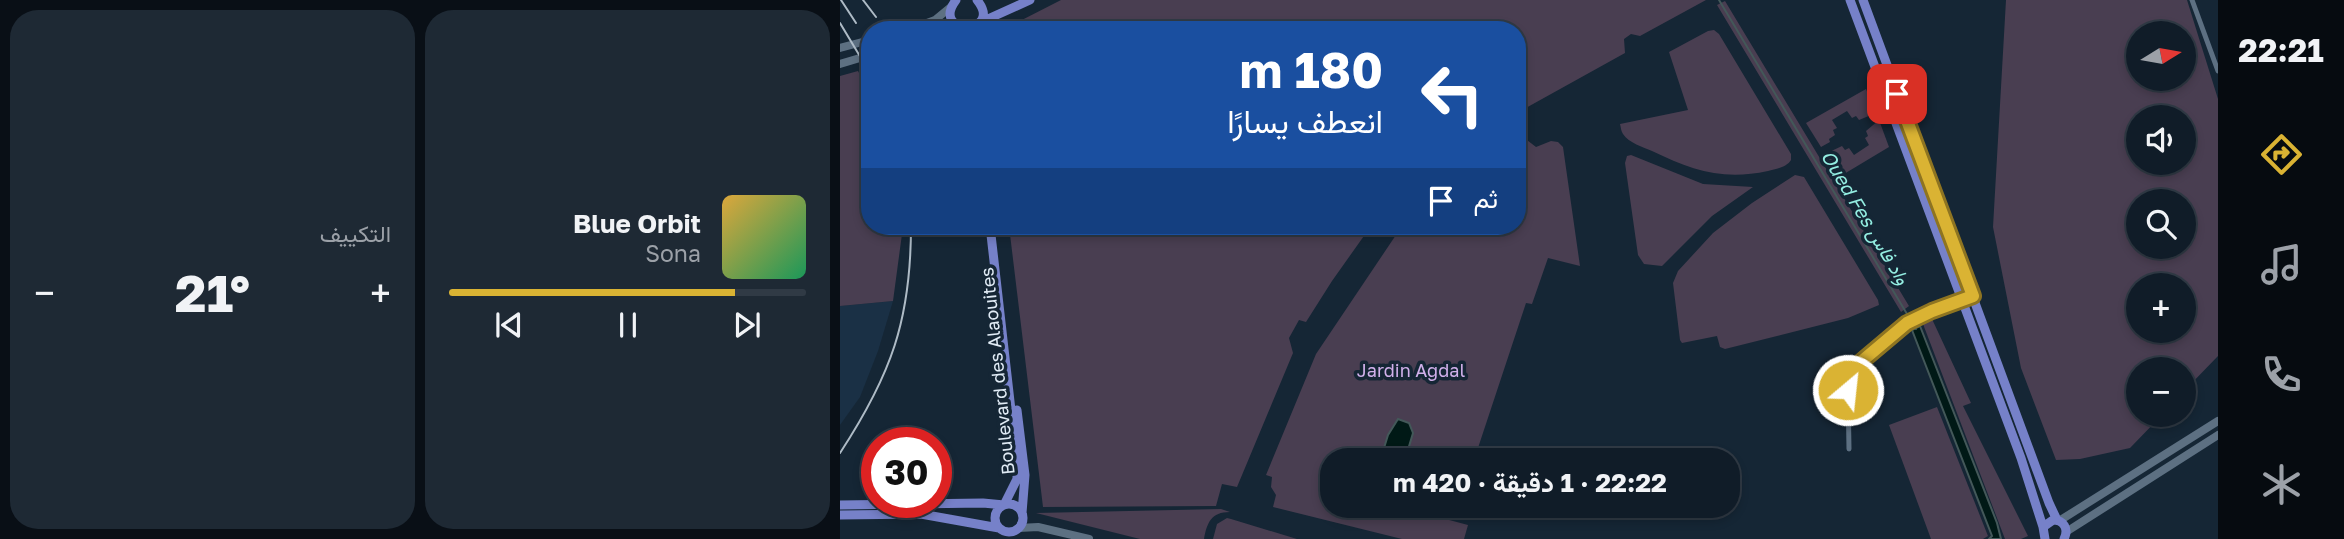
<!DOCTYPE html>
<html lang="ar">
<meta charset="utf-8">
<style>
body{margin:0;font-family:"Golos Text",Vazirmatn,sans-serif;background:#1e2934;color:#f1f3f6;direction:rtl;height:100vh;display:flex;flex-direction:column;font-size:26px;white-space:nowrap}
*{box-sizing:border-box;margin:0}
p{font-size:23px;color:#9ca1a8}
.icon{flex:none;width:38px;height:38px;fill:none;stroke:currentColor;stroke-width:2;stroke-linecap:round;stroke-linejoin:round}
.map{position:relative;flex:1;overflow:hidden;direction:ltr}
.details{display:flex;flex-direction:column;gap:10px;padding:10px;background:#090f16;width:840px}
.details>*{flex:none}
.banner{position:absolute;left:21px;top:21px;width:665px;height:214px;border-radius:28px;box-shadow:0 4px 10px #0003,0 0 0 2px #303a45;direction:rtl;background:#1a4fa0;color:#fff;overflow:hidden}
.needle{width:46px;rotate:79deg}
.fabs{position:absolute;left:1286px;top:21px;display:grid;gap:14px}
.fabs a{display:grid;place-items:center;width:70px;height:70px;border-radius:50%;background:#101c28;box-shadow:0 4px 10px #0003,0 0 0 2px #303a45;font-size:35px}
.speed{position:absolute;left:21px;top:427px;display:flex;gap:14px;font-size:35px;font-weight:700;text-align:center}
.speed>*{display:grid;place-content:center;width:91px;height:91px;border-radius:50%;background:#101c28;box-shadow:0 4px 10px #0003,0 0 0 2px #303a45;line-height:1}
.speed .limit{border:10px solid #d22;background:#fff;color:#111}
.pin{position:absolute;display:grid;place-items:center;width:60px;height:60px;color:#fff;margin:-30px;border-radius:14px;box-shadow:0 4px 10px #0006}
.me{position:absolute;width:77px;margin:-38px;rotate:28deg;stroke-linejoin:round;filter:drop-shadow(0 0 5px #0008)}
.turn{display:flex;align-items:center;gap:24px;height:147px;padding:0 28px;font-size:32px}
.turn .icon{width:91px;height:91px;stroke-width:2.5}
.turn b{display:block;font-size:49px;line-height:60px}
.then{display:flex;align-items:center;height:66px;padding:0 28px;background:#0003;gap:14px;font-size:26px}
.big{font-size:52px;font-weight:700;line-height:1.1}
.details .widget{flex:1;display:flex;flex-direction:column;justify-content:center;gap:10px;min-width:0;padding:0 24px;border-radius:28px;background:#1e2934}
.song{display:flex;align-items:center;gap:21px}
.cover{width:84px;height:84px;border-radius:10px;background:linear-gradient(135deg,hsl(40 70% 55%),hsl(150 70% 35%))}
.played{height:7px;border-radius:4px;background:linear-gradient(90deg,#dab333 80%,#303a45 80%)}
.keys{display:flex;justify-content:space-around;direction:ltr}
.heat{display:flex;justify-content:space-between;align-items:center;font-size:38px;direction:ltr}
.details .tiles{flex:1;display:grid;gap:10px;grid-template-columns:repeat(2,1fr)}
.trip{position:absolute;left:480px;top:448px;width:420px;height:70px;border-radius:28px;background:#101c28;box-shadow:0 4px 10px #0003,0 0 0 2px #303a45;font-weight:700;line-height:70px;text-align:center;direction:rtl}
main{display:flex;flex:1;min-height:0}
.menu{display:flex;flex-direction:column;width:126px;justify-content:space-around;align-items:center;background:#060b10;color:#9ca1a8}
.menu .icon{width:49px;height:49px}
.menu .current{color:#dab333}
.menu b{font-size:32px;color:#f1f3f6}
.map>svg:first-child{display:block}
</style>
<main>
<nav class="menu">
<b>22:21</b>
<svg class="icon current" aria-label="directions" viewBox="0 0 24 24"><path d="M12 3l9 9-9 9-9-9zM9 14v-3h6M13 9l2 2-2 2"/></svg>
<svg class="icon" aria-label="music" viewBox="0 0 24 24"><path d="M9 18V5l10-2v13"/><circle cx="6" cy="18" r="3"/><circle cx="16" cy="16" r="3"/></svg>
<svg class="icon" aria-label="phone" viewBox="0 0 24 24"><path d="M5 4h4l2 5-3 2q2 4 5 5l2-3 5 2v4C11 20 4 13 5 4z"/></svg>
<svg class="icon" aria-label="climate" viewBox="0 0 24 24"><path d="M12 3v18M4 7l16 10M4 17L20 7"/></svg>
</nav>
<div class="map">
<svg width="1378" height="539" viewBox="0 0 1378 539">
<rect width="100%" height="100%" fill="#152635"/>
<path fill="#1a3045" d="M 53,301 L 38,351 L 20,397 L 0,425 L 0,306 Z"/>
<path fill="#493e51" fill-rule="evenodd" d="M 221,0 L 866,0 L 800,36 L 791,34 L 784,39 L 785,53 L 677,113 L 677,30 L 162,30 Z
M 1166,0 L 1347,0 L 1378,99 L 1378,356 L 1348,387 L 1349,392 L 1344,396 L 1344,369 L 1298,369 L 1298,415 L 1322,415 L 1290,448 L 1240,459 L 1216,460 L 1181,368 L 1153,227 ZM 1298,33 L 1344,33 L 1344,79 L 1298,79 ZM 1298,117 L 1344,117 L 1344,163 L 1298,163 ZM 1298,201 L 1344,201 L 1344,247 L 1298,247 ZM 1298,285 L 1344,285 L 1344,331 L 1298,331 Z
M 885,1 L 1069,306 L 1061,312 L 877,5 Z
M 874,30 L 879,34 L 951,154 L 951,160 C 947,167 936,169 928,171 C 882,181 852,170 812,151 C 803,147 789,143 783,134 C 781,131 781,128 780,124 L 848,110 L 829,52 L 868,31 Z
M 18,71 L 30,94 L 30,226 L 61,226 L 62,234 L 53,301 L 0,306 L 0,76 Z
M 1026,89 L 1036,113 L 1019,120 L 1016,116 L 1012,118 L 1007,111 L 992,120 L 997,128 L 993,130 L 995,135 L 989,139 L 990,142 L 981,147 L 966,123 Z
M 1039,120 L 1049,147 L 999,177 L 985,154 L 1002,146 L 1005,150 L 1009,148 L 1014,155 L 1029,145 L 1025,138 L 1028,136 L 1026,131 Z
M 683,137 L 696,147 L 711,141 L 718,142 L 723,147 L 740,266 L 708,258 L 692,304 L 686,303 L 634,460 L 492,460 L 492,506 L 600,506 L 598,517 L 628,525 L 624,539 L 562,539 L 433,507 L 436,495 L 431,487 L 432,477 L 426,475 L 476,354 L 562,226 L 677,226 L 677,140 Z
M 791,155 L 863,184 L 913,187 L 872,216 L 822,266 L 804,264 L 798,255 L 785,163 L 787,156 Z
M 955,175 L 964,177 L 1038,300 L 1039,305 L 1008,318 L 885,349 L 880,347 L 877,336 L 842,343 L 840,340 L 833,283 L 838,271 L 873,233 L 912,203 Z
M 169,226 L 531,226 L 492,281 L 466,322 L 459,320 L 449,338 L 453,353 L 397,487 L 382,484 L 376,506 L 203,507 Z
M 1092,319 L 1131,403 L 1123,406 L 1188,536 L 1181,539 L 1165,539 L 1083,324 Z
M 1097,407 L 1148,536 L 1143,539 L 1091,539 L 1049,425 Z
M 381,509 L 390,512 C 371,512 367,523 364,539 L 300,539 L 196,513 Z
M 387,518 L 391,519 L 457,539 L 373,539 L 377,524 Z"/>
<path fill="#001916" stroke="#435859" stroke-width="2" d="M 1080,326 L 1157,523 L 1161,539 L 1149,539 L 1152,536 L 1072,330 Z
M 558,419 L 569,423 L 573,433 L 567,453 L 544,448 L 548,435 Z"/>
<g fill="none" stroke-linecap="round" stroke-linejoin="round">
<path stroke="#435859" stroke-width="2" d="M 879,0 L 1076,329"/>
<path stroke="#5d7082" stroke-width="5" d="M 1352,0 L 1378,71
M 1009,449 L 1008,390 L 1009,380 L 1016,366 L 1067,323 L 1133,296"/>
<path stroke="#5d7082" stroke-width="8" d="M 68,30 L 95,20 L 112,6
M 0,48 L 30,40
M 0,64 L 30,55
M 1219,521 L 1378,421
M 179,528 L 198,527 L 249,539
M 1226,532 L 1378,435"/>
<path stroke="#7681c9" stroke-width="9" d="M 116,0 C 89,36 165,35 137,0
M 1010,0 L 1181,458 L 1203,527
M 1023,0 L 1209,503 L 1217,520
M 139,23 L 190,0
M 177,410 L 185,475 L 182,513
M155 518a14 14 0 1 1 28 0a14 14 0 1 1-28 0Z
M 0,505 L 143,503 L 164,505 L 177,479 L 177,463 L 150,226
M 0,515 L 81,514 L 159,528
M 1205,539 L 1203,527 L 1213,520 C 1224,520 1229,529 1224,539"/>
<path stroke="#aebbc6" stroke-width="2" d="M 1,0 L 16,23
M 23,0 L 36,17
M 0,23 L 30,73
M 0,453 C 51,375 71,320 71,226"/>
</g>
<g fill="none" stroke-linecap="round" stroke-linejoin="round">
<g stroke="#8e7421" stroke-width="18">
<path id="route" d="M 1008,390 L 1009,380 L 1016,366 L 1067,323 L 1092,311 L 1133,296 L 1057,94"/>
</g>
<use href="#route" stroke="#dab333" stroke-width="12"/>
</g>
<g text-anchor="middle" dominant-baseline="central" stroke-width="7" stroke-linejoin="round" paint-order="stroke">
<g font-size="18" fill="#d1b0eb" stroke="#152635">
<text x="571" y="370">Jardin Agdal</text>
</g>
<g font-size="18" fill="#e0ebf5" stroke="#152635">
<text transform="translate(157 371) rotate(-96)">Boulevard des Alaouites</text>
</g>
<g font-size="19" font-style="italic" fill="#94eee2" stroke="#152635">
<text transform="translate(1026 217) rotate(59)">Oued Fes واد فاس</text>
</g>
</g>
</svg>
<div class="fabs">
<a><svg class="needle" viewBox="-14 -14 28 28"><path d="M0-13l5 13h-10z" fill="#e53935"/><path d="M0 13l5-13h-10z" fill="#9ca1a8"/></svg></a>
<a><svg class="icon" aria-label="sound" viewBox="0 0 24 24"><path d="M4 9h4l5-4v14l-5-4H4zM17 9q2 3 0 6"/></svg></a>
<a><svg class="icon" aria-label="search" viewBox="0 0 24 24"><circle cx="10" cy="10" r="6"/><path d="M15 15l6 6"/></svg></a>
<a>+</a>
<a>−</a>
</div>
<div class="speed"><div class="limit">30</div></div>
<div class="pin" style="left:1057px;top:94px;background:#d93025"><svg class="icon" aria-label="arrive" viewBox="0 0 24 24"><path d="M6 21V4h12l-3 4 3 4H6"/></svg></div>
<svg class="me" style="left:1008px;top:390px" viewBox="-20 -20 40 40"><circle r="17" fill="#dab333" stroke="#fff" stroke-width="3"/><path d="M0-11L8 9 0 5-8 9z" fill="#fff"/></svg>
<div class="trip">22:22 · 1 دقيقة · 420 m</div>
<div class="banner">
<div class="turn"><svg class="icon" aria-label="left" viewBox="0 0 24 24"><path d="M17 20v-9H6M10 6l-5 5 5 5"/></svg><div><b>180 m</b>انعطف يسارًا</div></div>
<div class="then">ثم<svg class="icon" aria-label="arrive" viewBox="0 0 24 24"><path d="M6 21V4h12l-3 4 3 4H6"/></svg></div>
</div>
</div>
<section class="details">
<div class="tiles">
<div class="widget">
<div class="song"><i class="cover"></i><div><b>Blue Orbit</b><p>Sona</p></div></div>
<div class="played"></div>
<div class="keys"><svg class="icon" aria-label="previous" viewBox="0 0 24 24"><path d="M18 5L8 12l10 7zM5 5v14"/></svg><svg class="icon" aria-label="pause" viewBox="0 0 24 24"><path d="M8 5v14M16 5v14"/></svg><svg class="icon" aria-label="next" viewBox="0 0 24 24"><path d="M6 5l10 7-10 7zM19 5v14"/></svg></div>
</div>
<div class="widget"><p>التكييف</p>
<div class="heat"><a>−</a><b class="big">21°</b><a>+</a></div>
</div>
</div>
</section>
</main>
